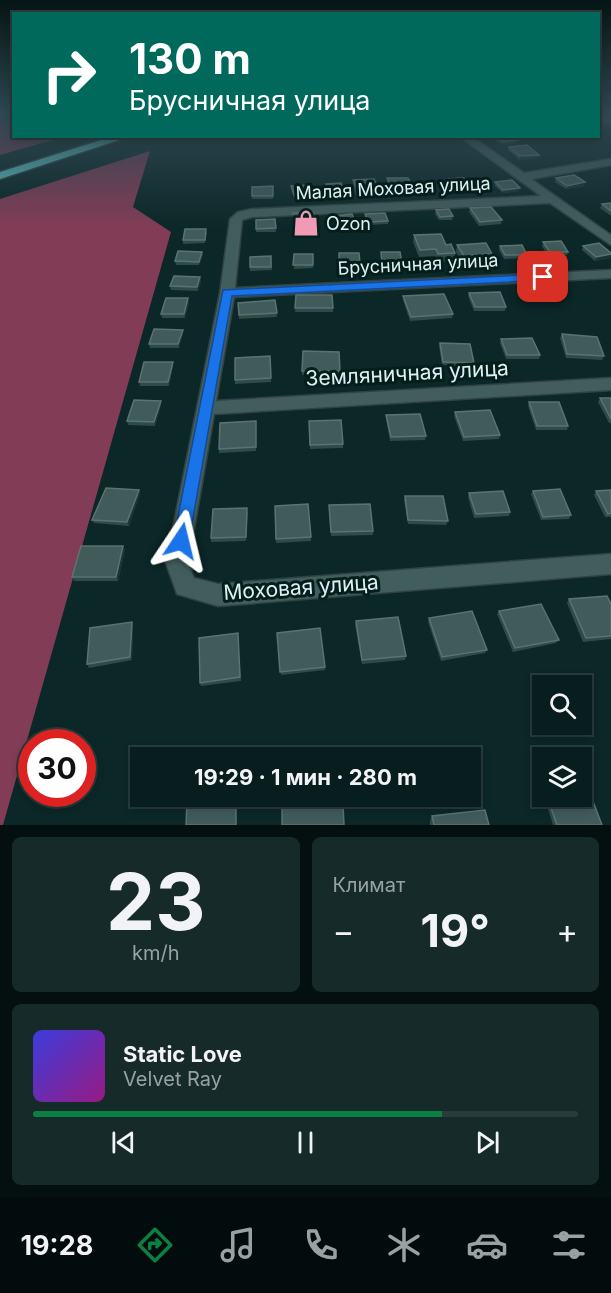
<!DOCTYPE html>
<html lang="ru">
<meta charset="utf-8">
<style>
body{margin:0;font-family:Inter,sans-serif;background:#162a2a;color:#f1f3f6;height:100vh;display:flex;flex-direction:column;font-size:22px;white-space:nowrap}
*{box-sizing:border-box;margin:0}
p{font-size:20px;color:#98a2a4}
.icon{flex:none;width:33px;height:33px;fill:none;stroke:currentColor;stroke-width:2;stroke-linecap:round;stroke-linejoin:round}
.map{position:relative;height:825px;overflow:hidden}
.sheet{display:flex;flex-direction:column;gap:12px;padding:12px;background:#041010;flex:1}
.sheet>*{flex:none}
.top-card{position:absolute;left:12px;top:12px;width:588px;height:126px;border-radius:0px;box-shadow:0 3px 9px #0003,0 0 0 2px #293b3b;background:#00695c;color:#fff;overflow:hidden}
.controls{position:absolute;left:532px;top:675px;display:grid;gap:12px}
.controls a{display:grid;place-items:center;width:60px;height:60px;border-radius:0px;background:#081d1d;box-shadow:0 3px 9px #0003,0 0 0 2px #293b3b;font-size:30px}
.speed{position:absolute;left:18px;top:729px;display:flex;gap:12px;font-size:30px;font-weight:700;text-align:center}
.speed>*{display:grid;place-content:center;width:78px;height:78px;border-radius:50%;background:#081d1d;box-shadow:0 3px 9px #0003,0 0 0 2px #293b3b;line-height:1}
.speed .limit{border:9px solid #d22;background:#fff;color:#111}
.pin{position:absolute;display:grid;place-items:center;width:51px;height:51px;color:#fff;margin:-26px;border-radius:12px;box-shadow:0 3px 9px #0006}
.me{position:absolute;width:66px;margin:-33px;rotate:10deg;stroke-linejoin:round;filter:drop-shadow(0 0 4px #0008)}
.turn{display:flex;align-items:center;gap:21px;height:126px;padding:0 18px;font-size:27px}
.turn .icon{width:78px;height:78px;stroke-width:2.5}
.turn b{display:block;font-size:42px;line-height:51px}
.big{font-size:45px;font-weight:700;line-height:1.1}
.sheet .tile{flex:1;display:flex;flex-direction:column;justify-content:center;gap:9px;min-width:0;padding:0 21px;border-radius:9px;background:#162a2a}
.sheet .dial{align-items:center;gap:0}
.dial b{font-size:78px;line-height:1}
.song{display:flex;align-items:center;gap:18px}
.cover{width:72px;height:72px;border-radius:9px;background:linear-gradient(135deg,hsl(240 70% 55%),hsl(310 70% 35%))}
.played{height:6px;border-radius:3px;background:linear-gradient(90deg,#0b8043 75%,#293b3b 75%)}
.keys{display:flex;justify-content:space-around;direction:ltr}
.heat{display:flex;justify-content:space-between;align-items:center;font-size:33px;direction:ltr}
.sheet .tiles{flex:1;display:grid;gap:12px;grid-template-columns:1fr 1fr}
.tile:last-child{grid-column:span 2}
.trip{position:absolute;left:130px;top:747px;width:351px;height:60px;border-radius:0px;background:#081d1d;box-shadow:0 3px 9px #0003,0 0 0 2px #293b3b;font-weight:700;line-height:60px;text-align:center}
.tabs{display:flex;height:96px;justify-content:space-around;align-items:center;background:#030c0c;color:#98a2a4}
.tabs .icon{width:42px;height:42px}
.tabs .on{color:#0b8043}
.tabs b{font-size:27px;color:#f1f3f6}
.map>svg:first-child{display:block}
</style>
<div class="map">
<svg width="611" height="825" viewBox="0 0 611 825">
<rect width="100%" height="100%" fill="#0b2727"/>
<path fill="#833c56" d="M 0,117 L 13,118 L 14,136 L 63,137 L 0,155 Z
M 150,151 L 133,207 L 171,232 L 3,825 L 0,825 L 0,199 Z"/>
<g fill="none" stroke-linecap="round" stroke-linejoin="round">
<g stroke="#314141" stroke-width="3">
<path id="minor" d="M 459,136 L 471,136 L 524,173 L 611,159 L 611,165 L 531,179 L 611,235 L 611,245 L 550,203 L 252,217 L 242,220 L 235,288 L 611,270 L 611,278 L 234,297 L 216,401 L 611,378 L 611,390 L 214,414 L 188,563 L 194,578 L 218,584 L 611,554 L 611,574 L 218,606 L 177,594 L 166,563 L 220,293 L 230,219 L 238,212 L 252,209 L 541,196 Z"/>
</g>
<g stroke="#314141" stroke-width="3">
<path id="highway" d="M 114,136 L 131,136 L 0,179 L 0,172 Z"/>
</g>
<use href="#minor" fill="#415e5d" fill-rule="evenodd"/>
<use href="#highway" fill="#5dc6c3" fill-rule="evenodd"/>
</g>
<path fill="#2e4a49" d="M 496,137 L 518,140 L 517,143 L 503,145 L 495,140 Z
M 509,147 L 538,158 L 520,160 L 508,150 Z
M 387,178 L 413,187 L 412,194 L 391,195 L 387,185 Z
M 556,178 L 585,182 L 584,186 L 566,189 L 555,182 Z
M 449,179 L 470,187 L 470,191 L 454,192 L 448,183 Z
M 353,180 L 378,188 L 377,195 L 356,196 L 353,186 Z
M 495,182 L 519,191 L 503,193 L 495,186 Z
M 326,184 L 344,193 L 344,197 L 329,197 L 326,187 Z
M 273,186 L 273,199 L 252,199 L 252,187 Z
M 291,186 L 311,194 L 311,197 L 294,198 Z
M 611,203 L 611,215 L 610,215 L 600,208 L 602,204 Z
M 470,208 L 502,220 L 501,224 L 479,226 L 469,212 Z
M 436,210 L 453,216 L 452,220 L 439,220 L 435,214 Z
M 293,213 L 315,223 L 315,230 L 295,231 Z
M 365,214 L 388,221 L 388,224 L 368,225 L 365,218 Z
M 333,216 L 355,221 L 355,224 L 336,226 L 333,219 Z
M 275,219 L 276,232 L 256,232 L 256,220 Z
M 207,232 L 205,243 L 183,244 L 183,240 Z
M 414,235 L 446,245 L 455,253 L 454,261 L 437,262 L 435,256 L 419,257 L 413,242 Z
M 543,242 L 568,252 L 567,255 L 548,256 L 542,246 Z
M 457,245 L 492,254 L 491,261 L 462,263 L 456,252 Z
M 500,246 L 527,255 L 526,258 L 504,259 L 499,250 Z
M 583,246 L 611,253 L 611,258 L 595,261 L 582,250 Z
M 202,252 L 203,255 L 199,265 L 176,265 L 175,261 Z
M 381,252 L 402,263 L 401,267 L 382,266 Z
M 339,253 L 360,263 L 360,266 L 339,266 Z
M 294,254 L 313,254 L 313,268 L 294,269 Z
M 271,256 L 272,270 L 250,271 L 250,257 Z
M 200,277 L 201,281 L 198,291 L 171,290 L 170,286 Z
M 469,293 L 506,307 L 505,311 L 474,311 L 468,296 Z
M 296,295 L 333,308 L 333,312 L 295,312 Z
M 403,296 L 453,314 L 452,318 L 410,321 L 403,300 Z
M 275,300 L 277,317 L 239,319 L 238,303 Z
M 189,302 L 185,318 L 162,318 L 161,314 Z
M 183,330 L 183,333 L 179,348 L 150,348 L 149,344 Z
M 562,334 L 604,356 L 602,360 L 566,358 L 560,338 Z
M 501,339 L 540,355 L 539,359 L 506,359 L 500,343 Z
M 440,343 L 474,363 L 473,367 L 442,365 L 439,346 Z
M 303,351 L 339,352 L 340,375 L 302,375 Z
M 270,356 L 271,382 L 235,384 L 235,380 Z
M 173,362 L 173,366 L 169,386 L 140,386 L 139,382 Z
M 600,398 L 611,398 L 611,423 L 609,423 L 598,402 Z
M 161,401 L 161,405 L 155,426 L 128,425 L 127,421 Z
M 529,402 L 568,426 L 567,430 L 536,430 L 528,406 Z
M 455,412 L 500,435 L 499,439 L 463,441 L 454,416 Z
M 386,415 L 426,436 L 425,440 L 390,441 L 386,419 Z
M 256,421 L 256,451 L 219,453 L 219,449 Z
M 309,421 L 343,444 L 343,448 L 310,449 Z
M 139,490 L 140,494 L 129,526 L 94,523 L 92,520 Z
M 611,490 L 611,517 L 605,517 L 594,495 L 596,491 Z
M 533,491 L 571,515 L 569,519 L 541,520 L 531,494 Z
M 469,493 L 510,512 L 509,516 L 474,518 L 468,497 Z
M 405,496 L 448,521 L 446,525 L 408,524 L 404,500 Z
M 275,506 L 311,537 L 311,541 L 276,543 Z
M 329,509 L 373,531 L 373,535 L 331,536 Z
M 248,512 L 246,541 L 211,542 L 211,538 Z
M 123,546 L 125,550 L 118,581 L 74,581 L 72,577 Z
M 569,599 L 611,604 L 611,639 L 583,642 L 567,603 Z
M 499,611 L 559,640 L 556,643 L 513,652 L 497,614 Z
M 429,618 L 487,650 L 485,653 L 441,661 L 428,622 Z
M 356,621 L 406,656 L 405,660 L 362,664 L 355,625 Z
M 132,622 L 133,625 L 132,660 L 89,668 L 87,664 Z
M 277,633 L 325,667 L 325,670 L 281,675 Z
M 238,636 L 241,681 L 201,686 L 200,683 Z
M 547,797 L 602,825 L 553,825 L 545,799 Z
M 432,816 L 489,825 L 430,825 L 430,820 Z"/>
<path fill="#183434" d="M 611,122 L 611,125 L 601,126 L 602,123 Z
M 518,140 L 517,143 L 503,145 L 503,142 Z
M 539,155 L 538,158 L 520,160 L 520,156 Z
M 585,182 L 584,186 L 566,189 L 567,186 Z
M 520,188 L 519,191 L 503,193 L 503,190 Z
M 202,252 L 203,255 L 199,265 L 199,262 Z
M 611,254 L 611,258 L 595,261 L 596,257 Z
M 200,277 L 201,281 L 198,291 L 197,287 Z
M 188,298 L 189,302 L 185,318 L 184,314 Z
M 183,330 L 183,333 L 179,348 L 178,344 Z
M 173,362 L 173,366 L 169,386 L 168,382 Z
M 161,401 L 161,405 L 155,426 L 154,422 Z
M 139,490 L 140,494 L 129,526 L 127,522 Z
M 123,546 L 125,550 L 118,581 L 116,577 Z
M 132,622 L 133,625 L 132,660 L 130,657 Z"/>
<path fill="#415b5a" stroke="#5a7372" stroke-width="1.5" d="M 609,117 L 611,118 L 611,122 L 602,123 L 598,121 L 598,118 Z
M 513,136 L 518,140 L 503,142 L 496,137 Z
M 527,145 L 539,155 L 520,156 L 509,147 Z
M 574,175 L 585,182 L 567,186 L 556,178 Z
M 387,178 L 408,178 L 413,187 L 392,188 Z
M 464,178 L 470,187 L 455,188 L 449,179 Z
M 374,179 L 378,188 L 357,189 L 353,180 Z
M 512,180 L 520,188 L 503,190 L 495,182 Z
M 341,183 L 344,193 L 329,194 L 326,184 Z
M 308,185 L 311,194 L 294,195 L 291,186 Z
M 273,186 L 273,196 L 252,196 L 252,187 Z
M 611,203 L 611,211 L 602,204 Z
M 491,207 L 502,220 L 480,222 L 470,208 Z
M 449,209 L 453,216 L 440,217 L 436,210 Z
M 313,212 L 315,223 L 295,224 L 293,213 Z
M 385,213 L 388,221 L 368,222 L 365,214 Z
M 352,214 L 355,221 L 336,222 L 333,216 Z
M 275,219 L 276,228 L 256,229 L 256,220 Z
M 185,229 L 206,229 L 205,240 L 183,240 Z
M 441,234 L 446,245 L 451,244 L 455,253 L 438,254 L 436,249 L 420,250 L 414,235 Z
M 561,241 L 568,252 L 550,252 L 543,242 Z
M 486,243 L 492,254 L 464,256 L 457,245 Z
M 599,243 L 611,253 L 611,254 L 596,257 L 583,246 Z
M 522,245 L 527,255 L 505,255 L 500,246 Z
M 178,251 L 202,252 L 199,262 L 175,261 Z
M 381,252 L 400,252 L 402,263 L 382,263 Z
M 339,253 L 359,253 L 360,263 L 339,262 Z
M 294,254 L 313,254 L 313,265 L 293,265 Z
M 271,256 L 271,267 L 250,267 L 250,257 Z
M 174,276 L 200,277 L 197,287 L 170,286 Z
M 500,292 L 506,307 L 475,307 L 469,293 Z
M 444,294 L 453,314 L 411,317 L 403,296 Z
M 296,295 L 332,295 L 333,308 L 295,308 Z
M 166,298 L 188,298 L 184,314 L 161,314 Z
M 275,300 L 277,313 L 239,315 L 238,303 Z
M 154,329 L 183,330 L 178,344 L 149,344 Z
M 562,334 L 597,337 L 604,356 L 567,354 Z
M 532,338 L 540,355 L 507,355 L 501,339 Z
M 440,343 L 470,344 L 474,363 L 443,362 Z
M 303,351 L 339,352 L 340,371 L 302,371 Z
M 270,356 L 271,378 L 235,380 L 235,358 Z
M 144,362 L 173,362 L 168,382 L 139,382 Z
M 600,398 L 611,398 L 611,419 Z
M 134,400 L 161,401 L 154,422 L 127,421 Z
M 529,402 L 559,402 L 568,426 L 537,426 Z
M 490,410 L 500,435 L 464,437 L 455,412 Z
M 420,414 L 426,436 L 391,437 L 386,415 Z
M 341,420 L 343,444 L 310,445 L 309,421 Z
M 256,421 L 256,447 L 219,449 L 220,423 Z
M 106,488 L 139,490 L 127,522 L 92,520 Z
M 560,489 L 571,515 L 543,517 L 533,491 Z
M 611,490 L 611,513 L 608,514 L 596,491 Z
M 503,491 L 510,512 L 476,514 L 469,493 Z
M 405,496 L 443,496 L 448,521 L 408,520 Z
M 308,504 L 311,537 L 276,539 L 275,506 Z
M 370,504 L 373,531 L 331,532 L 329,505 Z
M 247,508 L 246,537 L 211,538 L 213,509 Z
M 81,546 L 123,546 L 116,577 L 72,577 Z
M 607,596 L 611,604 L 611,636 L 586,638 L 569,599 Z
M 541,604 L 559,640 L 515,648 L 499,611 Z
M 472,611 L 487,650 L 442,657 L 429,618 Z
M 398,617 L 406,656 L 362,660 L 356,621 Z
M 132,622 L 130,657 L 87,664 L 90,628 Z
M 320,628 L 325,667 L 280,672 L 277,633 Z
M 238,633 L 240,677 L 200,683 L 199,638 Z
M 589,791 L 602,825 L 557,825 L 547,797 L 582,796 L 582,792 Z
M 236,798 L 236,825 L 186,825 L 187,801 Z
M 343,804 L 344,825 L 282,825 L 282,806 Z
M 485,810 L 489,825 L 434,825 L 432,816 Z"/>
<linearGradient id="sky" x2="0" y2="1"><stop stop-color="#061515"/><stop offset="0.5" stop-color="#2e4752"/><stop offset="1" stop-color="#2e4752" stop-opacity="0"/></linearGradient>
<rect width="611" height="229" fill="url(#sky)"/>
<path fill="#1a73e8" stroke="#114b97" stroke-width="1.5" d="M 543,274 L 547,275 L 547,280 L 232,296 L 189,541 L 187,546 L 181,548 L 175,546 L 173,541 L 223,290 Z"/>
<defs>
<g id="shop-bare" transform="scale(2.07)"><path d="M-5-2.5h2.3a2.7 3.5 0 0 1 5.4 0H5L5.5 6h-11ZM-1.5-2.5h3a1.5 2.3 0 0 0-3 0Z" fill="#f09ab6" stroke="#021e1d" stroke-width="2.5" paint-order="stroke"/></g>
</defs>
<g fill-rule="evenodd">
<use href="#shop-bare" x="306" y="223"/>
</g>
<g text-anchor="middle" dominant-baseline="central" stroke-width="6" stroke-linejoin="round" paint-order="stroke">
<g font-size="18" fill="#e0f0ef" stroke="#021e1d">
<text transform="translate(393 188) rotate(-3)">Малая Моховая улица</text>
<text transform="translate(418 264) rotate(-3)">Брусничная улица</text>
</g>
<g font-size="18" fill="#e0f0ef" stroke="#021e1d" text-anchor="start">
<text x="326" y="223">Ozon</text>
</g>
<g font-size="21" fill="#e0f0ef" stroke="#021e1d">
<text transform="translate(407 373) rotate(-3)">Земляничная улица</text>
<text transform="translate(301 587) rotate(-4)">Моховая улица</text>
</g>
</g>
</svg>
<div class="controls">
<a><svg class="icon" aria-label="search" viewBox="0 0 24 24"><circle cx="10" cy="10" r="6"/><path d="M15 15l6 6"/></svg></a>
<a><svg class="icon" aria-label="layers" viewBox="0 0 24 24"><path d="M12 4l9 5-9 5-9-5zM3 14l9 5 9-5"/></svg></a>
</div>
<div class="speed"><div class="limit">30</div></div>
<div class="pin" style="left:543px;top:277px;background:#d93025"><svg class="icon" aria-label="arrive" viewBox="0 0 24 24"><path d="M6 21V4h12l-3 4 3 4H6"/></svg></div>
<svg class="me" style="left:181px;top:541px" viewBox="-20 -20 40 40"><path d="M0-17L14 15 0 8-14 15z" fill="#1a73e8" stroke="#fff" stroke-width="4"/></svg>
<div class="trip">19:29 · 1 мин · 280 m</div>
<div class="top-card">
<div class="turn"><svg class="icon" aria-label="right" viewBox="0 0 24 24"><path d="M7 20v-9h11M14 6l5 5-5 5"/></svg><div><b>130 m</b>Брусничная улица</div></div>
</div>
</div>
<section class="sheet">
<div class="tiles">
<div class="tile dial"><b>23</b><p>km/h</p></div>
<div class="tile"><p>Климат</p>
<div class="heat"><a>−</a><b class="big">19°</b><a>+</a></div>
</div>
<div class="tile">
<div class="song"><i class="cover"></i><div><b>Static Love</b><p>Velvet Ray</p></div></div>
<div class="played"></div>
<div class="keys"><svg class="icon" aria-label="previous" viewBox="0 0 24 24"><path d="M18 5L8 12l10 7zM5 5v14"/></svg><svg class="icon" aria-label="pause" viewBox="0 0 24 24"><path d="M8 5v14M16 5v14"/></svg><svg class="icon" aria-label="next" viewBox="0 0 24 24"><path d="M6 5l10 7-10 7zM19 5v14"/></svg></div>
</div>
</div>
</section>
<nav class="tabs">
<b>19:28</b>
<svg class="icon on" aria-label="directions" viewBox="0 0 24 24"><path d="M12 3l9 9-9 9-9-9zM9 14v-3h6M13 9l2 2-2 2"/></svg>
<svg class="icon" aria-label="music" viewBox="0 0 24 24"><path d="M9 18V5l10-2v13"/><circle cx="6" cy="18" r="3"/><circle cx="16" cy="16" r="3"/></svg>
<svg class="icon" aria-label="phone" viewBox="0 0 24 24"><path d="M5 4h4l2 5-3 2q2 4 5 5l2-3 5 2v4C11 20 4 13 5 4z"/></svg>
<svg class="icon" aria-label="climate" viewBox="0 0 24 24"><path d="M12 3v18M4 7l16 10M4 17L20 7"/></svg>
<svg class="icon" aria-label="car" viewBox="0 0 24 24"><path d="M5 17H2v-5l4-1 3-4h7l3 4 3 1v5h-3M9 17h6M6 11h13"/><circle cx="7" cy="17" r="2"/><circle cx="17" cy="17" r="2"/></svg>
<svg class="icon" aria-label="filters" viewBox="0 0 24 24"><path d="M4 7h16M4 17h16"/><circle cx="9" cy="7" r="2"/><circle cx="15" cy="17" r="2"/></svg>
</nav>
